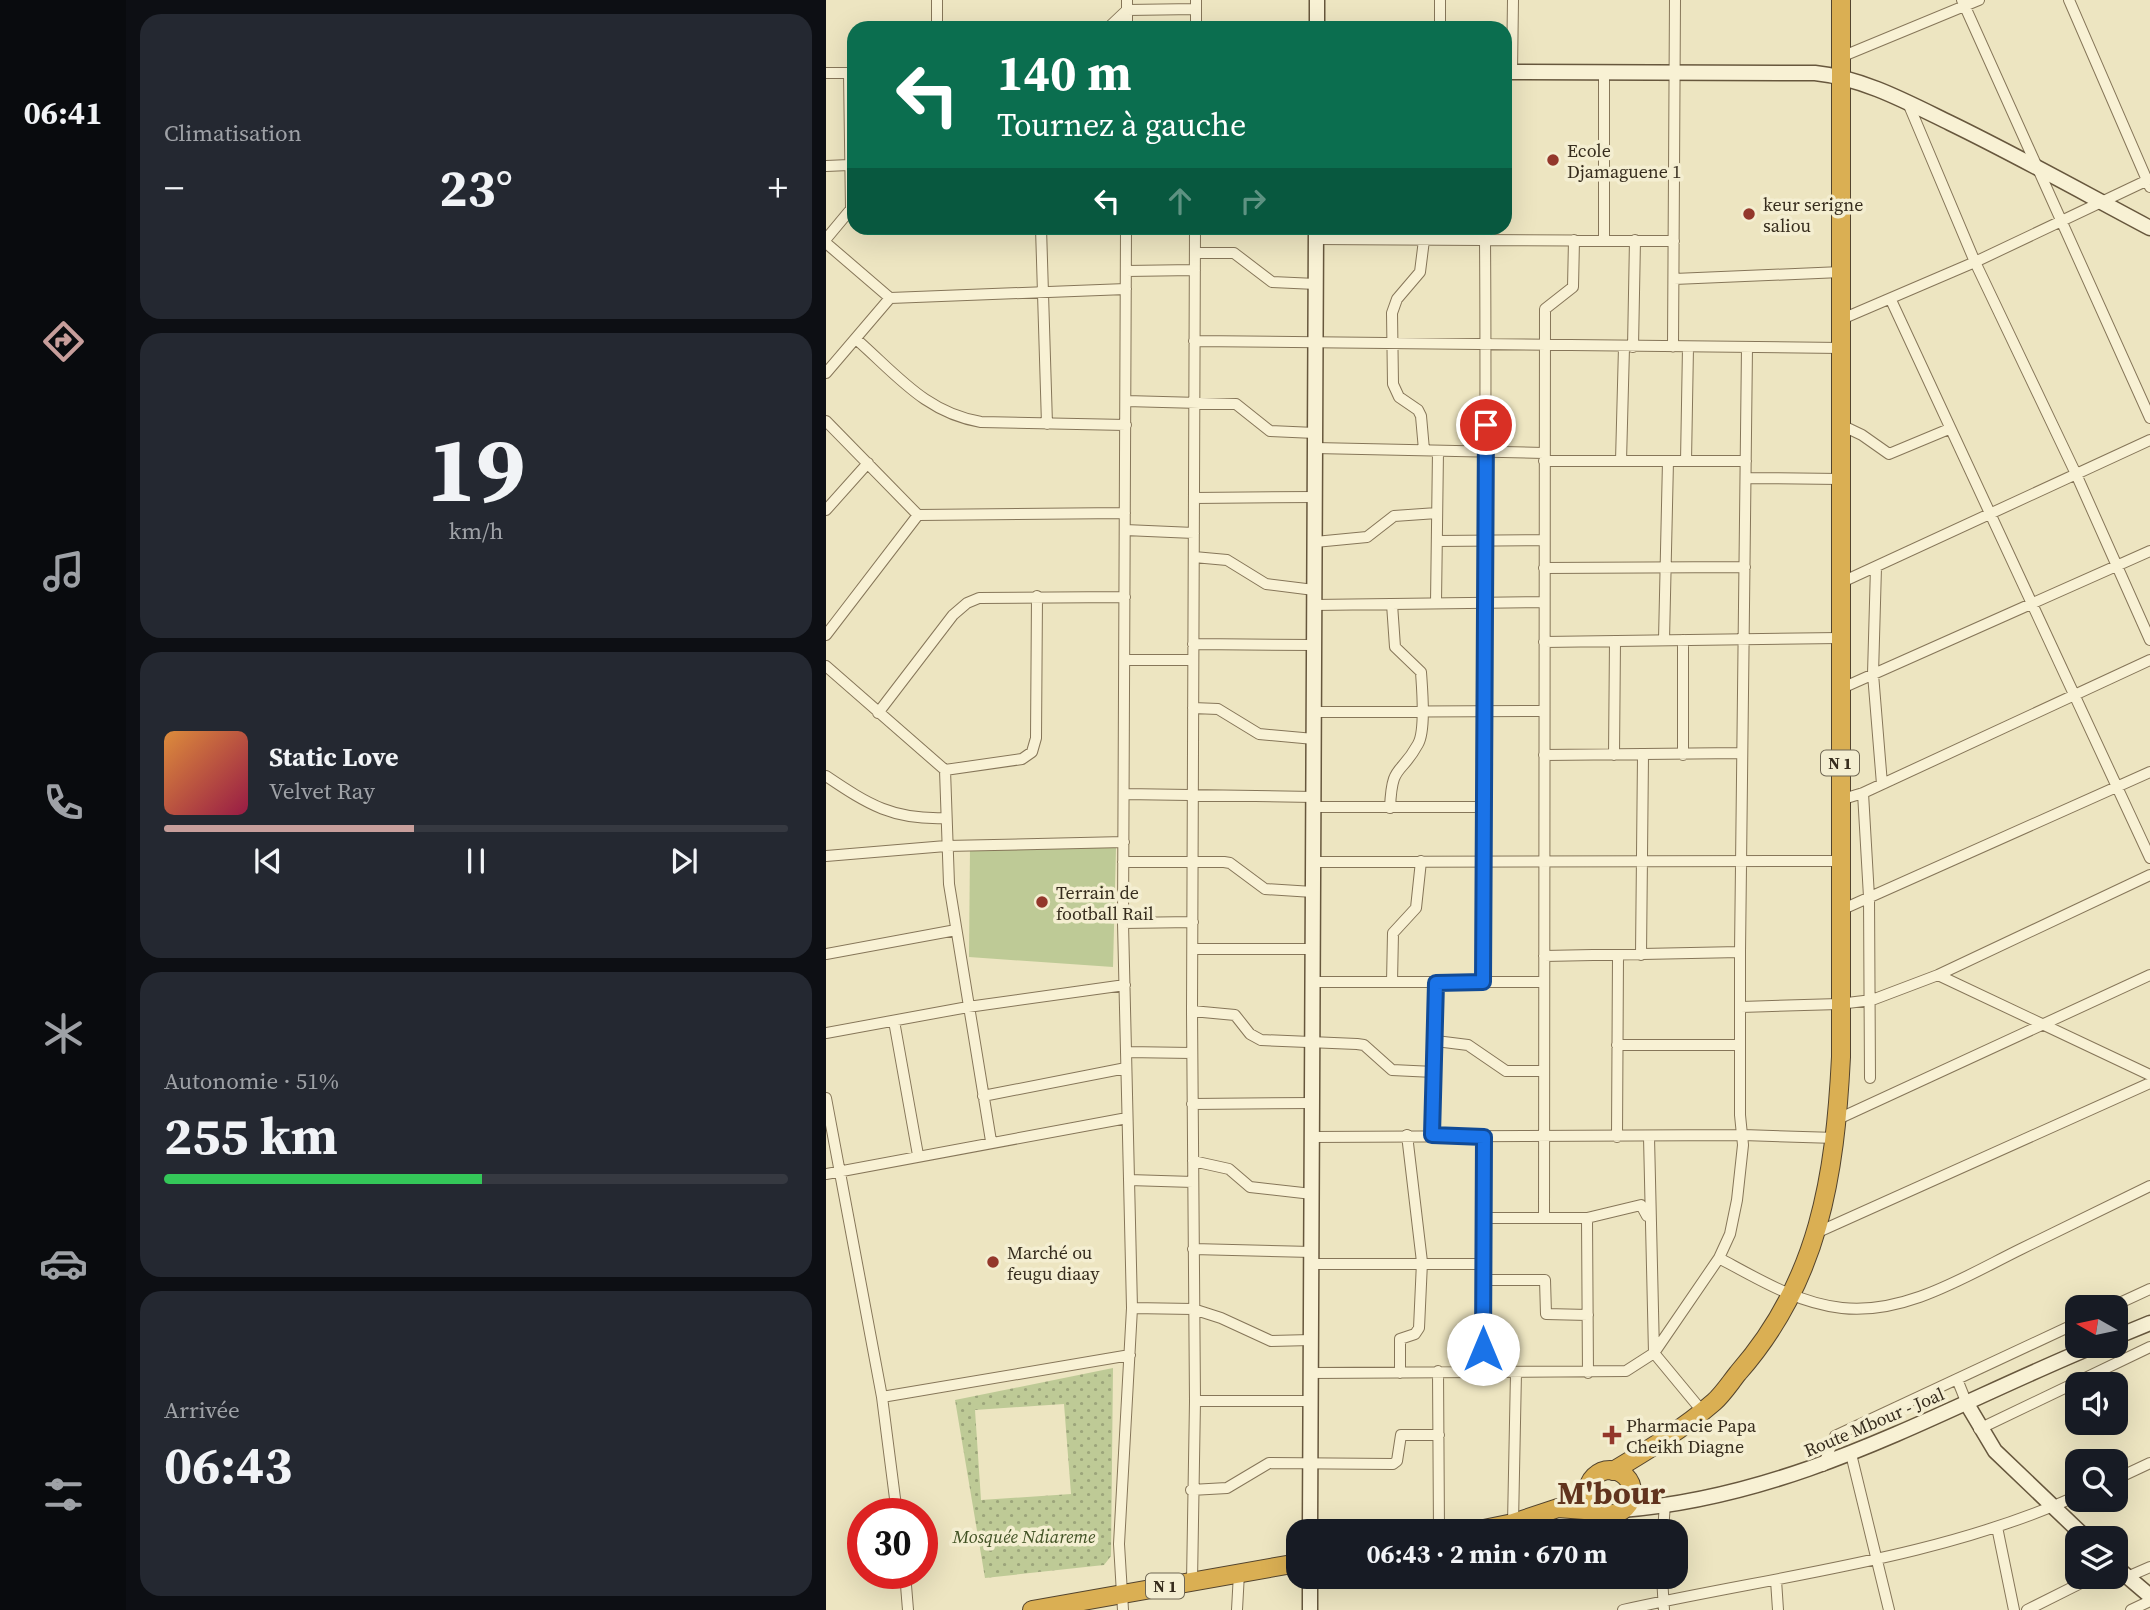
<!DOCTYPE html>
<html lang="fr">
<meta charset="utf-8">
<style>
body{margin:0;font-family:"Source Serif 4",serif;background:#242831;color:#f1f3f6;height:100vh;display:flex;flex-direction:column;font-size:26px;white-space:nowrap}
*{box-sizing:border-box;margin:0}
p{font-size:23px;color:#9ea1a6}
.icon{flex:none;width:38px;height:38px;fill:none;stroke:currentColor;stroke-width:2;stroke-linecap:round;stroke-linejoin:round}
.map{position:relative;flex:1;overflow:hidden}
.panel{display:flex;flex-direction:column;gap:14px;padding:14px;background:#0d0f14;width:700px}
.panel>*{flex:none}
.banner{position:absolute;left:21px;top:21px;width:665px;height:214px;border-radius:21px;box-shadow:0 7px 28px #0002;background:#0b6e4f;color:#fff;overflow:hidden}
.needle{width:46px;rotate:279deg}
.buttons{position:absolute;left:1239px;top:1295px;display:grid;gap:14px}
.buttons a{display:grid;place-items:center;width:63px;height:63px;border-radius:14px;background:#171b24;box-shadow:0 7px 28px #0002;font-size:35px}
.speed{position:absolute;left:21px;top:1498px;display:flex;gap:14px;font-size:35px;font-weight:700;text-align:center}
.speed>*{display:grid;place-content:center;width:91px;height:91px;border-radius:50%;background:#171b24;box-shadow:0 7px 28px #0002;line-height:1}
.speed .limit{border:10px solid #d22;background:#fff;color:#111}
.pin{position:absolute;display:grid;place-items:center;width:60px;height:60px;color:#fff;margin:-30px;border:4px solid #fff;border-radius:50%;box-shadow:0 2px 7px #0007}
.me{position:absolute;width:77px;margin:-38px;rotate:0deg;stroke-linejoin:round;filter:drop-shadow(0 0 5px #0008)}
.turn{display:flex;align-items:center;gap:24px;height:147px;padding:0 35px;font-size:32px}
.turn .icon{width:91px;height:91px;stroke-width:2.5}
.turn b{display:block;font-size:49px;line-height:60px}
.lanes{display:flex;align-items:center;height:66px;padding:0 35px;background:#0003;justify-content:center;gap:35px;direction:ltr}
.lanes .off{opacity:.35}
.big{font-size:52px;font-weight:700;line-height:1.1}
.panel .card{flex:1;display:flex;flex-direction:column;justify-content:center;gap:10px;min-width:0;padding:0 24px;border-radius:21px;background:#242831}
.panel .dial{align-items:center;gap:0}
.dial b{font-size:91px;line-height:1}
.song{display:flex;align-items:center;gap:21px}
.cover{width:84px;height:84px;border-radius:10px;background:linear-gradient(135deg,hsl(30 70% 55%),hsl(340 70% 35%))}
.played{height:7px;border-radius:4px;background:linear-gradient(90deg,#c79e9b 40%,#363941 40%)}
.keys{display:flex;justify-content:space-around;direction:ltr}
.heat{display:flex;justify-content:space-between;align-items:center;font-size:38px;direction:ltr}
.charge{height:10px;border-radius:5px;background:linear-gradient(90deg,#34c759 51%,#363941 0)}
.trip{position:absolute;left:460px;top:1519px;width:402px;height:70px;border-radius:21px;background:#171b24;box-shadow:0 7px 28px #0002;font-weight:700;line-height:70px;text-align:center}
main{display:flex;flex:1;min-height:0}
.menu{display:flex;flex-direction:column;width:126px;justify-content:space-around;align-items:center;background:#090b0e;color:#9ea1a6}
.menu .icon{width:49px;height:49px}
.menu .on{color:#c79e9b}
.menu b{font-size:32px;color:#f1f3f6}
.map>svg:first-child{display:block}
</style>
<main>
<nav class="menu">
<b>06:41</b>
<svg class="icon on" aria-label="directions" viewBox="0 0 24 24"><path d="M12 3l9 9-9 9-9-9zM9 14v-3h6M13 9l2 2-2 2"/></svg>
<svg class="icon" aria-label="music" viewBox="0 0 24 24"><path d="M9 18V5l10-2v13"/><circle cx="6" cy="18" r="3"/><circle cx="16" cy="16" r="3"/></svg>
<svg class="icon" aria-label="phone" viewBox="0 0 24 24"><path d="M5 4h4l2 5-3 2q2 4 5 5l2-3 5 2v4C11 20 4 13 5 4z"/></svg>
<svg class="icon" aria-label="climate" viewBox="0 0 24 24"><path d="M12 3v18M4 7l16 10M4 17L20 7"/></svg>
<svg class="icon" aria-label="car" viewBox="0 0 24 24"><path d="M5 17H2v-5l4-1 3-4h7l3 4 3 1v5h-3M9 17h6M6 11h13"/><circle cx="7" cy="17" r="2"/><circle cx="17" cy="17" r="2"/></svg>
<svg class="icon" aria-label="filters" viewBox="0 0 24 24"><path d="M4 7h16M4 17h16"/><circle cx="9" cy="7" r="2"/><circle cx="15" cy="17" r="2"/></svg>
</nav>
<section class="panel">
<div class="card"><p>Climatisation</p>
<div class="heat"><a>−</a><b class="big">23°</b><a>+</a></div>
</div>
<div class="card dial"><b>19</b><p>km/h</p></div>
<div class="card">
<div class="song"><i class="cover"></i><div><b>Static Love</b><p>Velvet Ray</p></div></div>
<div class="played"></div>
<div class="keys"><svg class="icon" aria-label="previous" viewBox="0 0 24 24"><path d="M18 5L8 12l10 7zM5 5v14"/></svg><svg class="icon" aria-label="pause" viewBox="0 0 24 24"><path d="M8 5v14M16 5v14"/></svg><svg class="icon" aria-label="next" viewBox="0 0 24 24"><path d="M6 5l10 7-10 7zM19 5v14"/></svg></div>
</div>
<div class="card"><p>Autonomie · 51%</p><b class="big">255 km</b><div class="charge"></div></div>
<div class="card"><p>Arrivée</p><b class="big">06:43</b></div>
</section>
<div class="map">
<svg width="1324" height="1610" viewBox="0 0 1324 1610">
<defs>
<pattern id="garden-dots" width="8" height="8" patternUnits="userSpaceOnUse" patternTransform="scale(1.75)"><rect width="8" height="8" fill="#beca96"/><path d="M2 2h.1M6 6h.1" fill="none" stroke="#9ba47a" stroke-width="1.8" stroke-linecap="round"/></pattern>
</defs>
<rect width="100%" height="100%" fill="#ede5c1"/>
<path fill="#beca96" d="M 144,848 L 290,848 L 287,967 L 143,957 Z"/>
<path fill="url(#garden-dots)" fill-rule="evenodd" d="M 287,1368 L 285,1556 L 278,1565 L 159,1578 L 129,1400 ZM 238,1404 L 245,1494 L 155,1500 L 149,1410 Z"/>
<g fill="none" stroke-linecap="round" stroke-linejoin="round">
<g stroke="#867659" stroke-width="12">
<path id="street" d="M 111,0 L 111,28
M 1136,0 L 1324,418
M 1243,0 L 1324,187
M 282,28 L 301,10 L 370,9
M 301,28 L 301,0
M 370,28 L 370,0
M 614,28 L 614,0
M 1015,57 L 1153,0
M 778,71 L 778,240
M 686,72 L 687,0
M 0,73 L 27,73
M 1082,103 L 1149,262 L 1250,474 L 1324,640
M 0,166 L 23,165
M 215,228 L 221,424
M 0,239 L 25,209 L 23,74
M 490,239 L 848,241
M 598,240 L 594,272 L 571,299 L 566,313 L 567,384 L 573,397 L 592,410 L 595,416 L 598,450
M 614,240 L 614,228
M 0,243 L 64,298
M 369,253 L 408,253 L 446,282 L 490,284
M 300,271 L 369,270
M 848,279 L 1015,272
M 1065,300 L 1324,858
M 1016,319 L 1149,262 L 1324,179
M 30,339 C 71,375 100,413 155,422 L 300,425
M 368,341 L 1015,348
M 807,347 L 809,240
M 847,347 L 849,0
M 0,373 L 64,298 L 300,289
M 300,401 L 410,404 L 444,431 L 489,433
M 0,421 L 92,515
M 1015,425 L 1036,435 L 1063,454 L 1123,429
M 489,448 L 718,453
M 718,461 L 920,461
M 795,461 L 798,347
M 860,461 L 862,347
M 920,478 L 1014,479
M 368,498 L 489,497
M 0,510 L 42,463
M 299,530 L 368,533
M 611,541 L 718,540
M 489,542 L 541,537 L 568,516 L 611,513
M 368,557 L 401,560 L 440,584 L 488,590
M 1050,567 L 1047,674 L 1056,784
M 718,568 L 919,567
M 1014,583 L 1324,440
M 610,603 L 612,451
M 488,605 L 718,602
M 0,635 L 92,515 L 299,513
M 838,640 L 842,461
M 718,642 L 1013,638
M 367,644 L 488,645
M 298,660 L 367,660
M 0,666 L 119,770
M 1014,689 L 1324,551
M 367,708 L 392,709 L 433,734 L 488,739
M 488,712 L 718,711
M 52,713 L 127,615 L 141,603 L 153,598 L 299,597
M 718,755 L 916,753
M 788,755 L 789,641
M 857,755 L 857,640
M 0,776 C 43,805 67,820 120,818
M 1037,793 L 1043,897 L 1044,1078
M 298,794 L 488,797
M 1014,800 L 1037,793 L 1324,660
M 488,807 L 655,807
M 564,808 C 566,762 574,777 592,744 C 600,730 596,688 595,672 L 569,647 L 566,604
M 0,856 L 120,846 L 298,842
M 297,862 L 398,862 L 404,863 L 439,889 L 487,892
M 487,862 L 1013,861
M 1015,910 L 1324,772
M 297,923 L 367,922
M 367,949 L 487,949
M 0,954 L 130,930
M 815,955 L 817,755
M 718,956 L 914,952
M 1112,975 L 1324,1075
M 487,982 L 718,982
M 566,982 L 567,933 L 590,908 L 595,861
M 657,982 C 657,735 661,487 659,240
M 915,1007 L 1013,1004 L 1046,1000 L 1112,975 L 1324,875
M 366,1011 L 409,1015 L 424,1034 L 435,1040 L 531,1044 L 538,1045 L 566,1070 L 608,1072
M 68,1021 L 92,1155
M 0,1033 L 142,1007 L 299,985
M 610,1041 L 642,1045 L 680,1071 L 718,1071
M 791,1045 L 914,1045
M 300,1052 L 366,1053
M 157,1096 L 300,1068
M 0,1098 L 56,1397 L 71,1514
M 366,1104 L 486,1103
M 1012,1119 L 1324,975
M 606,1135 L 610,983
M 486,1137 L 917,1135 L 1010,1138
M 791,1137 L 792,955
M 823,1137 L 828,1353 L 876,1411
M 165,1141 L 123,884 L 119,770 L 196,759 L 206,752 L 210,738 L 211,596
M 367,1161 L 403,1169 L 424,1187 L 486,1194
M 0,1174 L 301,1118
M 303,1180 L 367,1182
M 658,1218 L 761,1218 L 815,1205 L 821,1216
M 718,1218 L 719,309 L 747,287 L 748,240
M 761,1218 L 762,1373
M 990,1233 L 1324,1083
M 367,1249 L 486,1252
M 893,1258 C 932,1279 971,1303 1016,1308 C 1079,1315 1140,1276 1195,1249 C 1238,1228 1281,1207 1324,1186
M 486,1264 L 658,1264
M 658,1280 L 719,1280 L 720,1314 L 762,1315
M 1285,1307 L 1324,1289
M 306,1308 L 367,1309 L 395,1318 L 445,1341 L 485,1340
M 612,1371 L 613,1531
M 657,1372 L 658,1137
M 485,1373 L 800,1371 L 828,1353 L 893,1258 L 904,1234 L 911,1200 L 917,1145 L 914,1115 L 914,952 L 921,347
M 574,1373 L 574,1339 L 589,1334 L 593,1328 L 596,1262 L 581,1135
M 1131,1379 L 1141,1404
M 56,1397 L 304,1355
M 369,1401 L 485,1401
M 1153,1429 L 1324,1347
M 1025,1454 L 1063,1610
M 997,1466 L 1009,1436 L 1251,1323
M 1290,1479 L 1324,1463
M 365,1490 L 401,1488 L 443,1463 L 567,1464 L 571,1461 L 575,1435 L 613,1435
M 687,1523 L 690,1372
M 1171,1527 L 1188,1610
M 837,1531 L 839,1504
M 79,1573 L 82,1610
M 836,1577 L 838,1610
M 1301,1577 L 1324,1567
M 950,1580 L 952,1610
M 366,1582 L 369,1401 L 366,1011 L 369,228
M 297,1610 L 293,1544 L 306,1308 L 297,923 L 300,228
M 411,1610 L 413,1573
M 797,1610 C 948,1576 1108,1560 1251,1496
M 1201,1610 L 1267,1577
M 1305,1610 L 1324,1601"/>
</g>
<g stroke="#67573d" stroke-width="17">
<path id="secondary" d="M 491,28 L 491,0
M 679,72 L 989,73 C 1037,78 1081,102 1124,123 C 1192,156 1258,193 1324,228
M 1290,1337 L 1324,1323
M 1141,1404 L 1169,1451 L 1260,1538
M 806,1492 L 833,1505
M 796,1510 C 972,1496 1111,1411 1268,1346
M 484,1531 L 490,228
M 1290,1567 L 1324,1596
M 484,1610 L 484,1577"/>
</g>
<g stroke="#53442e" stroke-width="20">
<path id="highway" d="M762 1492a22 22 0 1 1 44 0a22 22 0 1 1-44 0Z
M 787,1471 C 822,1450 857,1429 888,1402 C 897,1394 904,1383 912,1373 C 993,1281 1009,1176 1015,1057 L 1015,0
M 648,1531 L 687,1523 L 732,1508 L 772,1511
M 206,1610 L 472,1563"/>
</g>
<use href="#street" stroke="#f8f1d4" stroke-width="10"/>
<use href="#secondary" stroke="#f8f1d4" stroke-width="14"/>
<use href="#highway" stroke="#daaf53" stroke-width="18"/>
</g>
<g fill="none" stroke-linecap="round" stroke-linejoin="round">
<g stroke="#114b97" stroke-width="18">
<path id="route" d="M 657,1349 L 658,1137 L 606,1135 L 610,983 L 657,982 L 660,425"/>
</g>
<use href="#route" stroke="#1a73e8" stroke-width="12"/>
</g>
<g fill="#93372b" stroke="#f4eed1" stroke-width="2.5">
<circle cx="727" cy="160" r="7"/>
<circle cx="923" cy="214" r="7"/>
<circle cx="216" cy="902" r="7"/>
<circle cx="167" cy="1262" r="7"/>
<path d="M782.5 1424.5h7v7h7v7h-7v7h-7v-7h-7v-7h7z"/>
</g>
<g text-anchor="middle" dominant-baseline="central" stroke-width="7" stroke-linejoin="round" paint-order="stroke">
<g fill="#f4eed1" stroke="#6f6653" stroke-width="2">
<rect x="995" y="750.5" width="38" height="25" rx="5"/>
<rect x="320" y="1573.5" width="38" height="25" rx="5"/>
</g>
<g font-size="16" font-weight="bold" fill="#362c1d">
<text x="1014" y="763">N 1</text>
<text x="339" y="1586">N 1</text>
</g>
<g font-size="18" fill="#362c1d" stroke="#f4eed1" text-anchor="start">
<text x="741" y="150">Ecole<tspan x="741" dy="21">Djamaguene 1</tspan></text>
<text x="937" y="204">keur serigne<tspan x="937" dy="21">saliou</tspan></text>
<text x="230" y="892">Terrain de<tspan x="230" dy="21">football Rail</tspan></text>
<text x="181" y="1252">Marché ou<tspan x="181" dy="21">feugu diaay</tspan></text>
<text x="800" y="1425">Pharmacie Papa<tspan x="800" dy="21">Cheikh Diagne</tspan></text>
</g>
<g font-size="18" fill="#362c1d" stroke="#f4eed1">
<text transform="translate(1048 1422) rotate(-23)">Route Mbour - Joal</text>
</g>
<g font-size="18" font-style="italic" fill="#415224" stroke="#f4eed1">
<text x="198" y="1536">Mosquée Ndiareme</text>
</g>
<g font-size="32" font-weight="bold" fill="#61341e" stroke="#f4eed1">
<text x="785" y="1493">M'bour</text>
</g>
</g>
</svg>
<div class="buttons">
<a><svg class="needle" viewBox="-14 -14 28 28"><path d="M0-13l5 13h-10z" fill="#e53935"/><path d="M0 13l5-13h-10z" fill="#9ea1a6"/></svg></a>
<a><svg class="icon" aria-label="sound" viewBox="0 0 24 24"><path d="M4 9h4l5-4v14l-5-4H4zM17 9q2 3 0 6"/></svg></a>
<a><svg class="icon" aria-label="search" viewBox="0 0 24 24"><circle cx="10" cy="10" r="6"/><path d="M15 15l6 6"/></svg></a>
<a><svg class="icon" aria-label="layers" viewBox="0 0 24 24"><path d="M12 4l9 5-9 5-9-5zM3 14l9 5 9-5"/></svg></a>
</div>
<div class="speed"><div class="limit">30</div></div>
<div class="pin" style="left:660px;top:425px;background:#d93025"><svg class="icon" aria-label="arrive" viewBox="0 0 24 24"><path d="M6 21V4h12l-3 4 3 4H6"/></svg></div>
<svg class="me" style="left:657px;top:1349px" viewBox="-20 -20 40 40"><circle r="19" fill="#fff"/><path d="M0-13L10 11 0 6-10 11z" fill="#1a73e8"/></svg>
<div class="trip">06:43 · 2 min · 670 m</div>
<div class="banner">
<div class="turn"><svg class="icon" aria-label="left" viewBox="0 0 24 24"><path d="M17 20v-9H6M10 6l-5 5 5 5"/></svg><div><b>140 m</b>Tournez à gauche</div></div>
<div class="lanes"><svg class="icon" aria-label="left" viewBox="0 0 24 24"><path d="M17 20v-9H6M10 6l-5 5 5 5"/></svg><svg class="icon off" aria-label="ahead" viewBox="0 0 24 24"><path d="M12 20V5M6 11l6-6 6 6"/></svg><svg class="icon off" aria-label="right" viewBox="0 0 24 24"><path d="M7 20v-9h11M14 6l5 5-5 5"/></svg></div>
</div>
</div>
</main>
